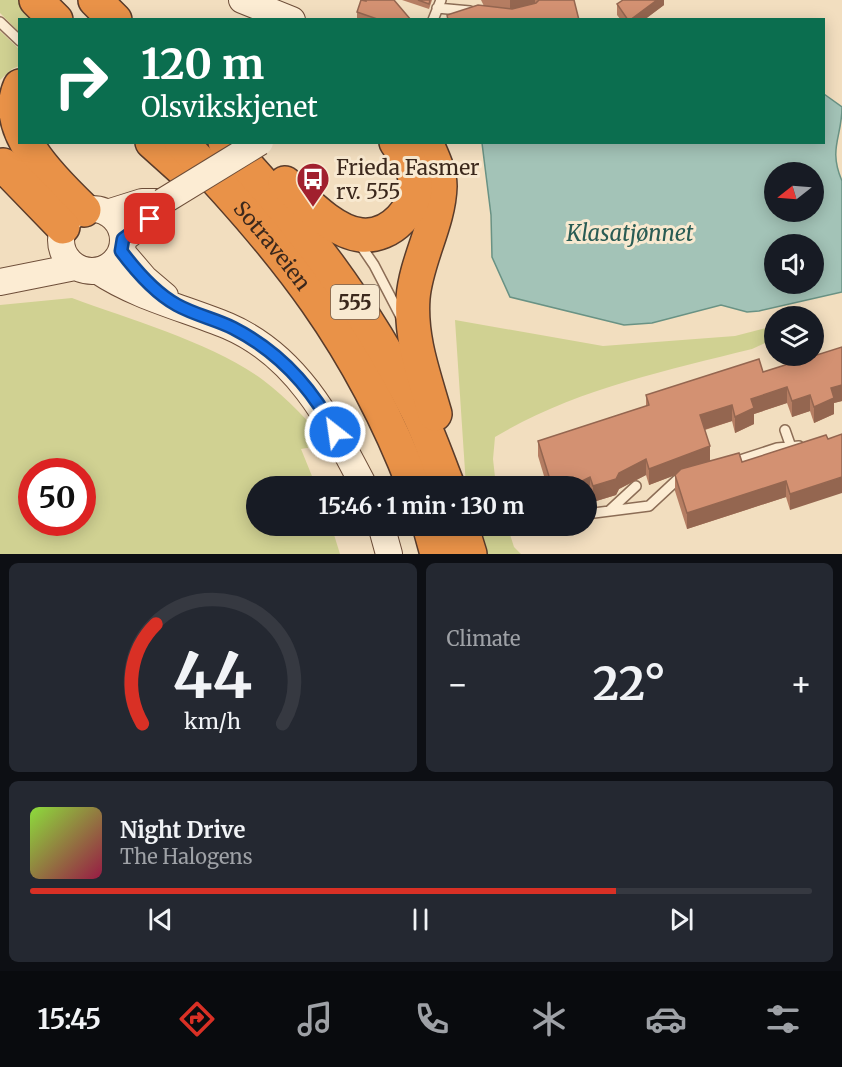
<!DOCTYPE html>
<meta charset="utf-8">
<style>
body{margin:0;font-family:Merriweather,serif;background:#242831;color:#f1f3f6;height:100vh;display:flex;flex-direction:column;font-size:22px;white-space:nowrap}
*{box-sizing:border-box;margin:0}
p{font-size:20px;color:#9ea1a6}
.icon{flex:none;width:33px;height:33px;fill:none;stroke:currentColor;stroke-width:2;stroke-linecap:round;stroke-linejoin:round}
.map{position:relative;height:554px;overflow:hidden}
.details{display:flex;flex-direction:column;gap:9px;padding:9px;background:#0d0f14;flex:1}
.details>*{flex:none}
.banner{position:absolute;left:18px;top:18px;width:807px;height:126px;border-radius:0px;box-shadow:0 3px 15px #0003;background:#0b6e4f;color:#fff;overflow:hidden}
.needle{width:39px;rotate:253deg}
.controls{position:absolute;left:764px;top:162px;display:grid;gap:12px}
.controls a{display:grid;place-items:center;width:60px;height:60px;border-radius:50%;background:#171b24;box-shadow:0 3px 15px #0003;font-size:30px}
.speed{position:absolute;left:18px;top:458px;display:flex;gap:12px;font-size:30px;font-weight:700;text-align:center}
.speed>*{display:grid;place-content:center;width:78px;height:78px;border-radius:50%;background:#171b24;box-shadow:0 3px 15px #0003;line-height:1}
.speed .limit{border:9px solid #d22;background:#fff;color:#111}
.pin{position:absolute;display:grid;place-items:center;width:51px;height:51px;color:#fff;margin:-26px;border-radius:12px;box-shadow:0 3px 9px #0006}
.me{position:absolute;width:66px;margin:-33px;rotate:330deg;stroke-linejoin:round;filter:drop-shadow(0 0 4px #0008)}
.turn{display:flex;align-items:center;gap:21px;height:126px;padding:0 24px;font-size:27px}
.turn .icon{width:78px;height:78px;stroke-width:2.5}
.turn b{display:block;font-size:42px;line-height:51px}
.big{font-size:45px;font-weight:700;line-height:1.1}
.details .tile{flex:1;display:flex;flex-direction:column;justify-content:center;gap:9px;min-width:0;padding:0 21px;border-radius:9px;background:#242831}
.details .dial{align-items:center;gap:0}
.dial svg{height:156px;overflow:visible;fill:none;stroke:#363941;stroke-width:7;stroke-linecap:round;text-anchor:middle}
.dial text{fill:#f1f3f6;stroke:none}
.song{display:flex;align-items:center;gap:18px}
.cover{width:72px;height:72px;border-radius:9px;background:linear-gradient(135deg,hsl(90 70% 55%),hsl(340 70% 35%))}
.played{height:6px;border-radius:3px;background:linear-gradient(90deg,#d93025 75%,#363941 75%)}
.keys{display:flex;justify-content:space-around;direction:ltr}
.heat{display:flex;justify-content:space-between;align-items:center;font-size:33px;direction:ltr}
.details .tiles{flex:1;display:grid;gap:9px;grid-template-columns:1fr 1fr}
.tile:last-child{grid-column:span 2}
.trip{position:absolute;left:246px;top:476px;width:351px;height:60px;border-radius:30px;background:#171b24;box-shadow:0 3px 15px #0003;font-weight:700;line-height:60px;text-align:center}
.dock{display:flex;height:96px;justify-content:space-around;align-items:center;background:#090b0e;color:#9ea1a6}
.dock .icon{width:42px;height:42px}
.dock .selected{color:#d93025}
.dock b{font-size:27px;color:#f1f3f6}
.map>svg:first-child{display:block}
</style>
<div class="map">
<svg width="842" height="554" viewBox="0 0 842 554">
<rect width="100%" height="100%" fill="#f2debf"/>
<path fill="#d0d192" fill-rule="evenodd" d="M 0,0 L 20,0 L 40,19 L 20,20 L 19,32 L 0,13 Z
M 0,31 L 20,50 L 19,66 L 12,69 L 0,80 Z
M 72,298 C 131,320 213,343 263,380 C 288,399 308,421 329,444 L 301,449 L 316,486 L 256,486 L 256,525 L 331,525 L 340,554 L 0,554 L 0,305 ZM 32,471 L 82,471 L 82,522 L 32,522 Z
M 455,320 L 603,346 L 735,336 L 774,326 L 774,339 L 752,349 C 664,371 573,390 495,437 L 493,459 L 496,486 L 466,486 Z
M 462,525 L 507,525 L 514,547 L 521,554 L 459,554 Z"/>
<path fill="#a3c3b7" stroke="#699284" stroke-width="1.5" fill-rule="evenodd" d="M 824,94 L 842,107 C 842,138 828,148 842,181 L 842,292 L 759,311 L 747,312 L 721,305 L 652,323 L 624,325 L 510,297 L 492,257 L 491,215 L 482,143 L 824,142 ZM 774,172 L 813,172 L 813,212 L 774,212 ZM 774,244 L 813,244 L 813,284 L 774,284 Z"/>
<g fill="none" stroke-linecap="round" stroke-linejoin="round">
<g stroke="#8c6d56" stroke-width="12">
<path id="service" d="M 437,8 L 470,11
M 433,20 L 441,0
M 0,22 L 20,41
M 359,243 L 374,265 L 401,317
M 785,430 L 791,447
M 731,463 L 777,448 L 799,446
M 609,511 L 636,486
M 586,514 L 649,506 L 678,479 L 684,477"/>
</g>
<g stroke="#6e4e39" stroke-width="28">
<path id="secondary" d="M 242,0 L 292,20
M61 240a31 31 0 1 1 62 0a31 31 0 1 1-62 0Z
M 107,213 L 142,202 L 162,202
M 123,239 L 150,219 L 162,202
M 121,251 L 145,279 L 165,296
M 98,271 C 137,297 184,308 228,326 C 298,356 331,423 364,486
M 0,282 L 75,267
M 381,525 L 389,554"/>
</g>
<g stroke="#5a3c2b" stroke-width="36">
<g id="motorway">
<path d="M 36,0 L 56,20"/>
<path d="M 95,0 L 115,20"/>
<path d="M 20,86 C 0,130 54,181 84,210"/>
<path d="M 152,142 L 191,177"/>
<path id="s1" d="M 181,142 C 285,250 360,345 414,486"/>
<path d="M 225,142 C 302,223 367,309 417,410 C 429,434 438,461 448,486"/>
<path d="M 426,142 C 432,156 440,171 440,186 C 439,224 416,260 413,298 C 410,339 424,375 435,414"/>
<path d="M 3,165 L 63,227"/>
<path d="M 285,183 C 305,201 333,232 361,235 C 391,238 419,208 415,179 C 413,165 404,154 396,142"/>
<path d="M 429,525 L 437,554"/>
<path d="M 461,525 L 470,554"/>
</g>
</g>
<use href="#service" stroke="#fcecd3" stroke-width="9"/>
<use href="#secondary" stroke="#fcecd3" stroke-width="26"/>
<use href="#motorway" stroke="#e99248" stroke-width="33"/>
<g stroke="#6e4e39" stroke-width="28" stroke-linecap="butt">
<path id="secondary-bridge" d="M 162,202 L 260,142"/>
</g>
<use href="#secondary-bridge" stroke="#fcecd3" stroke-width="26"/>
</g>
<path fill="#b57d62" d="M 402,0 L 432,0 L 429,9 Z
M 481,0 L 574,0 L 579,20 L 447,20 L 447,15 L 484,6 Z
M 664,0 L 664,5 L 644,20 L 621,20 L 617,15 L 617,4 Z
M 366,1 L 411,20 L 363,20 L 357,18 L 357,12 Z
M 842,347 L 842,401 L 834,403 L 834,414 L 814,423 L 810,411 L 792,417 L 787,403 L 754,414 L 754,424 L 735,433 L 732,421 L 705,430 L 710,461 L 742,462 L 826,435 L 790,510 L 786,497 L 687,529 L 675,491 L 675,475 L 649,485 L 646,475 L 619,489 L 616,495 L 593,502 L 590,493 L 586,486 L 547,486 L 538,456 L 538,441 L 646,406 L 646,395 L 763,372 Z"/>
<path fill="#946650" d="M 510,0 L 535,0 L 535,5 L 510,11 Z
M 657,0 L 664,0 L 664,5 L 644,20 L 630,20 Z
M 842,385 L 842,401 L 834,403 L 834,414 L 814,423 L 814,407 L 831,388 Z
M 787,387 L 787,403 L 754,414 L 754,424 L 735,433 L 735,417 L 751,399 Z
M 810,395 L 810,411 L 792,417 L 792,401 Z
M 732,405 L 732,421 L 700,431 L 700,415 Z
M 710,446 L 710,462 L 649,485 L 649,469 Z
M 646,459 L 646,475 L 619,489 L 616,495 L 593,502 L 593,486 Z
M 590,477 L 590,493 L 586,495 L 586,486 L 572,486 Z
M 842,477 L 842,493 L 790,510 L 790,494 Z
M 786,481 L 786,497 L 687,529 L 687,513 Z"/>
<path fill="#d39172" stroke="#946650" stroke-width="1.5" d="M 361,0 L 366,1 L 366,0 L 394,0 L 411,20 L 380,20 L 357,12 Z
M 418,0 L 430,0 L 429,4 Z
M 539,0 L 574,0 L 579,20 L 448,20 L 447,15 L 478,5 L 512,9 L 536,3 Z
M 623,0 L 657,0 L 630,20 L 628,20 L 617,4 Z
M 842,347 L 842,385 L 831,388 L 834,398 L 814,407 L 810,395 L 792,401 L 787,387 L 751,399 L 754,408 L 735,417 L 732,405 L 700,415 L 710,446 L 649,469 L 646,459 L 619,473 L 616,479 L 593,486 L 590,477 L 572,486 L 552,486 L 538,441 L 649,405 L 646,395 L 759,359 L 763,372 Z
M 842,434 L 842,477 L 790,494 L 786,481 L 687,513 L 675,475 L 681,469 L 739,453 L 742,462 L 826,435 L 828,439 Z"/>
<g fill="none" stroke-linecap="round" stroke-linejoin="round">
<g stroke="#114b97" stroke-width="15">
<path id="route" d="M 150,219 L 123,239 L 121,251 C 136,271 155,293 177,305 C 195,315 215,319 233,328 C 278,351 312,388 335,432"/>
</g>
<use href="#route" stroke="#1a73e8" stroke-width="10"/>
</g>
<defs>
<g id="bus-pin" transform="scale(1.725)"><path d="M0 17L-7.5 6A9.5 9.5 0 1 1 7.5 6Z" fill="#a1202e" stroke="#f8e9d0"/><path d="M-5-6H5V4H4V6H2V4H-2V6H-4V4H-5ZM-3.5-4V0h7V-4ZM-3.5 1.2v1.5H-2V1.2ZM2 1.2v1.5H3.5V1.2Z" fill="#fff"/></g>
</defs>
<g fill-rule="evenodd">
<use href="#bus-pin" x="313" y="179"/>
</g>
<g text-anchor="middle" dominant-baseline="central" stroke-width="6" stroke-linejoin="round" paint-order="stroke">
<rect fill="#f8e9d0" stroke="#746252" stroke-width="1.5" x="331" y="285" width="48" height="34" rx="4.5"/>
<g font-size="20" font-weight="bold" fill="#3b281c">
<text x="355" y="302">555</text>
</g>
<g font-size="21" fill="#3b281c" stroke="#f8e9d0" text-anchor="start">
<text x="336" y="167">Frieda Fasmer<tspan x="336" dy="24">rv. 555</tspan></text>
</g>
<g font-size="21" fill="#3b281c" stroke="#f8e9d0">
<text stroke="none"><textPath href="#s1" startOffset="138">Sotraveien</textPath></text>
</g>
<g font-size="22" font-style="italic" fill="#295c54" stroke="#f8e9d0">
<text x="630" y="233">Klasatjønnet</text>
</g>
</g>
</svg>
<div class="controls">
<a><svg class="needle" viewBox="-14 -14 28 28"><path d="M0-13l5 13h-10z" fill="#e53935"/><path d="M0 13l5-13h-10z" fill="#9ea1a6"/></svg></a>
<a><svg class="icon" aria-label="sound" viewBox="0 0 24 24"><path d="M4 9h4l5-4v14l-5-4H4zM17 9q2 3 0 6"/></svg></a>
<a><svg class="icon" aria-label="layers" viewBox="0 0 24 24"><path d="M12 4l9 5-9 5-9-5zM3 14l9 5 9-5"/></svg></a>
</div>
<div class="speed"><div class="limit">50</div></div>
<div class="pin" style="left:150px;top:219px;background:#d93025"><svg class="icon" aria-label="arrive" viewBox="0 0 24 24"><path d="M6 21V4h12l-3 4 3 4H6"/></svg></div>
<svg class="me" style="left:335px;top:432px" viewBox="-20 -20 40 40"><circle r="17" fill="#1a73e8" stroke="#fff" stroke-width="3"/><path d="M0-11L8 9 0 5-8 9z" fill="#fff"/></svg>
<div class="trip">15:46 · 1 min · 130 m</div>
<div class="banner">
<div class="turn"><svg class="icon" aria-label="right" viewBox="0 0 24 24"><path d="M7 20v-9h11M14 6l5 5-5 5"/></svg><div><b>120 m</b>Olsvikskjenet</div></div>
</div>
</div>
<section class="details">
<div class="tiles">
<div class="tile dial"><svg viewBox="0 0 100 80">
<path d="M14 69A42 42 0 1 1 86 69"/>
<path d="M14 69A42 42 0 0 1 21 18" stroke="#d93025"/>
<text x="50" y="56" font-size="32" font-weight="700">44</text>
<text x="50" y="72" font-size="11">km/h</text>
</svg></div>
<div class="tile"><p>Climate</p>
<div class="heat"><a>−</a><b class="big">22°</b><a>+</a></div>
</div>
<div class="tile">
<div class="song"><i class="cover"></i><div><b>Night Drive</b><p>The Halogens</p></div></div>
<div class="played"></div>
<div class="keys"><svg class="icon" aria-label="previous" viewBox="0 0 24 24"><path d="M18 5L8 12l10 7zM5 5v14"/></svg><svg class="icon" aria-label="pause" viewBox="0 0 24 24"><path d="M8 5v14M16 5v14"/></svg><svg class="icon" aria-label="next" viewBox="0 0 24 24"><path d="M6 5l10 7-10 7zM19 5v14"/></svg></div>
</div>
</div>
</section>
<nav class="dock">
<b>15:45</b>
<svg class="icon selected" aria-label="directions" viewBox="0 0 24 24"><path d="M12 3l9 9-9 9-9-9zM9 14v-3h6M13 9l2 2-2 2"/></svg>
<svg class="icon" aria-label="music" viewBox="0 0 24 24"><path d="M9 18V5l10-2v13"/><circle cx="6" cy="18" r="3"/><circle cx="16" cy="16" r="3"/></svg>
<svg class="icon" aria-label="phone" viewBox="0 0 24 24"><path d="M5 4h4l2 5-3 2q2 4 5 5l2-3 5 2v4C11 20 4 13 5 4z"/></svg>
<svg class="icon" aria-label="climate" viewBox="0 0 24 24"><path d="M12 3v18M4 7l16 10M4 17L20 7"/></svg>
<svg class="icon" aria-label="car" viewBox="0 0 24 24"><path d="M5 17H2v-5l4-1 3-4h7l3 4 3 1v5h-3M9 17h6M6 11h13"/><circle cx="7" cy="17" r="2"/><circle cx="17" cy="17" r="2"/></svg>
<svg class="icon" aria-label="filters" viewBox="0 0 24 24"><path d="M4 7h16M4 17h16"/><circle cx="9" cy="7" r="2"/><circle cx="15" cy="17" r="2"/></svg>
</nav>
